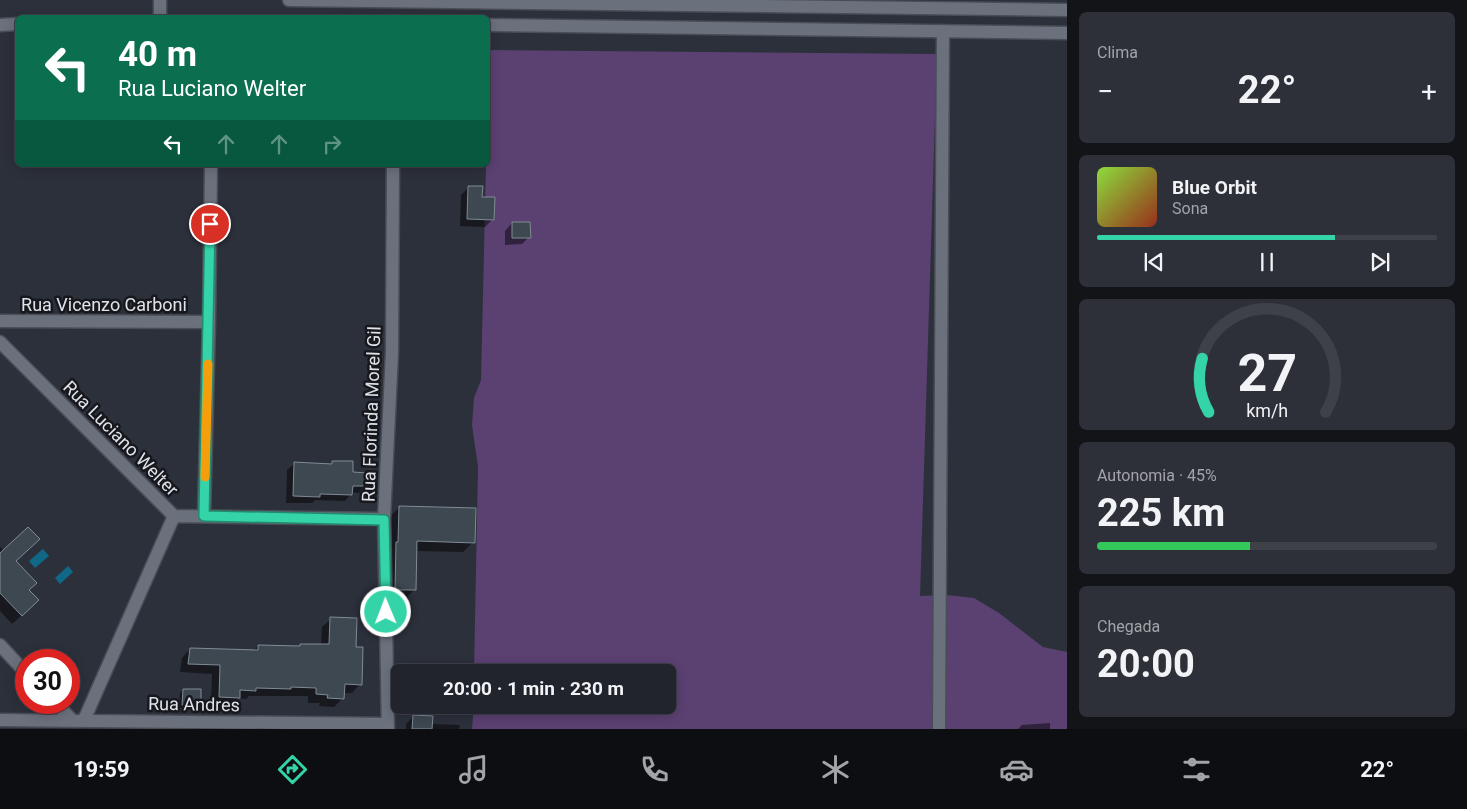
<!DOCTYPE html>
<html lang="pt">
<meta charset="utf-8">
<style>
body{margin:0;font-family:Roboto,sans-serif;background:#2d3038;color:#f1f3f6;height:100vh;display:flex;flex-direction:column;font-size:19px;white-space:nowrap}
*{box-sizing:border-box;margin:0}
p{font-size:16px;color:#a2a4a9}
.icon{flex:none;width:28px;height:28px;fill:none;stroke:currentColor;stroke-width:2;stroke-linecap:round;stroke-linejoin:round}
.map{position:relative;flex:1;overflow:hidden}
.panel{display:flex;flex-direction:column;gap:12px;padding:12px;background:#121418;width:400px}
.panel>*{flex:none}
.top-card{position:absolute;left:15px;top:15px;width:475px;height:152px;border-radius:8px;box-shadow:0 2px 12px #0003,0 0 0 1px #3e4148;background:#0b6e4f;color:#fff;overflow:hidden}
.speed{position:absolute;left:15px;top:649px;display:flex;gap:10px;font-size:25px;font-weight:700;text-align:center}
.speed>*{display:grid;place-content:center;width:65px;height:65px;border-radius:50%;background:#21242c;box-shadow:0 2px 12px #0003,0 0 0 1px #3e4148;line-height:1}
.speed .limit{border:8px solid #d22;background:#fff;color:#111}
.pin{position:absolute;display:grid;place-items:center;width:42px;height:42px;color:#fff;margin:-21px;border:2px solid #fff;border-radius:50%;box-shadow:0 1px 5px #0007}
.me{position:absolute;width:55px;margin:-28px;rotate:359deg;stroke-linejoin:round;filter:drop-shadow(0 0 4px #0008)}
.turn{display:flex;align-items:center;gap:18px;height:105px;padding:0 20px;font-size:22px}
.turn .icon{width:65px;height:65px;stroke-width:2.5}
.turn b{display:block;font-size:35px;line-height:42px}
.lanes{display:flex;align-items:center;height:48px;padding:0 20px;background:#0003;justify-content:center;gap:25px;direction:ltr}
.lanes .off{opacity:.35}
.big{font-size:38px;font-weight:700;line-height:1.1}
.panel .widget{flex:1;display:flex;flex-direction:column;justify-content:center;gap:8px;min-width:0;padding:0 18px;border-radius:8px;background:#2d3038}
.panel .dial{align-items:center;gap:0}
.dial svg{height:130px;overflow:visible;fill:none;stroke:#3e4148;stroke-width:7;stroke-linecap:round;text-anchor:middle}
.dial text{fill:#f1f3f6;stroke:none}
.song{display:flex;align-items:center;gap:15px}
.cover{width:60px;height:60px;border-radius:8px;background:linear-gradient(135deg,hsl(90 70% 55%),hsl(10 70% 35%))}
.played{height:5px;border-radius:2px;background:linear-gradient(90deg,#34d4a8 70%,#3e4148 70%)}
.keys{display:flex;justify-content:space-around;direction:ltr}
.heat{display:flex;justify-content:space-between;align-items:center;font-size:28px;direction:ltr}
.charge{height:8px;border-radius:4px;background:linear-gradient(90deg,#34c759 45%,#3e4148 0)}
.trip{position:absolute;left:391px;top:664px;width:285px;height:50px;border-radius:8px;background:#21242c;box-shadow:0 2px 12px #0003,0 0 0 1px #3e4148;font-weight:700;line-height:50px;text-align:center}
.tab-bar{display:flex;height:80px;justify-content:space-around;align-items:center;background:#0d0e12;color:#a2a4a9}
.tab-bar .icon{width:35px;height:35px}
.tab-bar .on{color:#34d4a8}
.tab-bar b{font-size:22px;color:#f1f3f6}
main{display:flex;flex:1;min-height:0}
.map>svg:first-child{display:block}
</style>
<main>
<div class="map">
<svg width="1067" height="729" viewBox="0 0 1067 729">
<rect width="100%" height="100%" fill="#2c303b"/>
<path fill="#5b4072" d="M 489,50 L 937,54 L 920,596 L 947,595 L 974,598 L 999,613 L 1043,647 L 1067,652 L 1067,729 L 472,729 L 474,705 L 668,705 L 668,672 L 474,672 L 478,467 L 472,425 L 474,398 L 481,380 L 486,165 L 488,165 Z"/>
<path fill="#106887" d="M 43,549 L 49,556 L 35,568 L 29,561 Z
M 68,566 L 73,572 L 60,584 L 55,578 Z"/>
<path fill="#0007" d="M 469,187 L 481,198 L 493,219 L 485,227 L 460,226 L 461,195 Z
M 512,223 L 529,237 L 522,244 L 505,245 L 505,231 Z
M 332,462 L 352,474 L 365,486 L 359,493 L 351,492 L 351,494 L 345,501 L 315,500 L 312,503 L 286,503 L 287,470 L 294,464 L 329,465 Z
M 400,507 L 473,542 L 463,552 L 416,551 L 414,590 L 404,600 L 385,599 L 389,517 Z
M 0,547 L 15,561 L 28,590 L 29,609 L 12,624 L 0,611 Z
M 331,619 L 354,648 L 360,684 L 352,693 L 343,693 L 343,698 L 334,707 L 319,706 L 320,703 L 308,703 L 308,696 L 249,696 L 246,699 L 238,698 L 230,706 L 211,706 L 212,674 L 180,672 L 182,658 L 190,649 L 253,651 L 258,646 L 299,647 L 301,645 L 321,645 L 322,627 Z
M 183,690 L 199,705 L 196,708 L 179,708 L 180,693 Z
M 414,716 L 431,724 L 460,725 L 459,729 L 406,729 L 406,724 Z
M 1050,723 L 1050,729 L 1018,729 L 1022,725 Z"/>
<path fill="#3e4851" stroke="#808b96" d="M 468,186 L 483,186 L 482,197 L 495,197 L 494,220 L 467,219 Z
M 512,222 L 530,222 L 531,238 L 512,238 Z
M 332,461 L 353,461 L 353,472 L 367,473 L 366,486 L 353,486 L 352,495 L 320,494 L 320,497 L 293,496 L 294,462 L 332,464 Z
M 399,506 L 476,508 L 475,543 L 417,541 L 416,590 L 395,590 L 396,542 L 398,542 Z
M 28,527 L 40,539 L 16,561 L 37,583 L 29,590 L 39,600 L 22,616 L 0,593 L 0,553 Z
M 330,617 L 357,618 L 356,647 L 363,647 L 362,685 L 345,684 L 344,699 L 327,698 L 328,695 L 316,694 L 316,688 L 291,687 L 291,689 L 256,688 L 256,691 L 240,690 L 240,698 L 219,697 L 220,665 L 188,664 L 190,648 L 258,650 L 258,645 L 300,646 L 300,644 L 329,644 Z
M 183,689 L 201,689 L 201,705 L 182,705 Z
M 413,715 L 433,716 L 432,729 L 412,729 Z"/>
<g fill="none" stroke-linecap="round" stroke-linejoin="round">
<g stroke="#494d56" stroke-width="15">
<path id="street" d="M 160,18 L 160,0
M 0,321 L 209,322
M 0,342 L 174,516 L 384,519
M 204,516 L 209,322 L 211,165
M 0,645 L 26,673
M 55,702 L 72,720
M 0,720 L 388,724
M 84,720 L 174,516
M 388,729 L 384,519 L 392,352 L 393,165
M 939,729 L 943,31"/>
</g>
<g stroke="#494d56" stroke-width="15">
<path id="secondary" d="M 289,0 L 1067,10
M 0,25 L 18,24
M 488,25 L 1067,33"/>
</g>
<use href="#street" stroke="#6b707d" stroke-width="12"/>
<use href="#secondary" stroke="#6b707d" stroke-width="12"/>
</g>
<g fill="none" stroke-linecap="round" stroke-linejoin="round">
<g stroke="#228a6d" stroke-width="12">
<path id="route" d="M 210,224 L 204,516 L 384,520 L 386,612"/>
</g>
<use href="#route" stroke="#34d4a8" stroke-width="9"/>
<path stroke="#f59e0b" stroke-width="9" d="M 205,477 L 208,364"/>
</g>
<g text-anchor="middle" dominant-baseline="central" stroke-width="5" stroke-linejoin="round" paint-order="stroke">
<g font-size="18" fill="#dfe2e9" stroke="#16181d">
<text x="104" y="304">Rua Vicenzo Carboni</text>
<text transform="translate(371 414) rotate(-88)">Rua Florinda Morel Gil</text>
<text transform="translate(121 438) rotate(45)">Rua Luciano Welter</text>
<text transform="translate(194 704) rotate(1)">Rua Andres</text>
</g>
</g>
</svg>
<div class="speed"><div class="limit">30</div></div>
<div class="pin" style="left:210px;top:224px;background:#d93025"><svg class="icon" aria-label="arrive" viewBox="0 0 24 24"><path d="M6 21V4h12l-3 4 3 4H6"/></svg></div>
<svg class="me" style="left:386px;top:612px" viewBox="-20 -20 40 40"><circle r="17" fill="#34d4a8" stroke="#fff" stroke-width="3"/><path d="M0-11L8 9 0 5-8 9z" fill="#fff"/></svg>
<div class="trip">20:00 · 1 min · 230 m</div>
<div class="top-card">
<div class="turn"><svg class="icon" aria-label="left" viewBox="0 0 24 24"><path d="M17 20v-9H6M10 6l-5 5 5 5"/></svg><div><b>40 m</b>Rua Luciano Welter</div></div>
<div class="lanes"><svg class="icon" aria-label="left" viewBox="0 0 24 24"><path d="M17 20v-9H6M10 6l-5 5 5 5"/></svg><svg class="icon off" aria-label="ahead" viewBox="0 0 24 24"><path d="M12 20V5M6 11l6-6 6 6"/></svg><svg class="icon off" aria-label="ahead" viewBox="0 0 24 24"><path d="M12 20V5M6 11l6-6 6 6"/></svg><svg class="icon off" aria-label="right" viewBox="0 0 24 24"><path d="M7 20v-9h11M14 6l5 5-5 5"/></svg></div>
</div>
</div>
<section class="panel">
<div class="widget"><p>Clima</p>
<div class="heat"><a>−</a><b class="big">22°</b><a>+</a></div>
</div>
<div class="widget">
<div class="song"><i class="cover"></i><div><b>Blue Orbit</b><p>Sona</p></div></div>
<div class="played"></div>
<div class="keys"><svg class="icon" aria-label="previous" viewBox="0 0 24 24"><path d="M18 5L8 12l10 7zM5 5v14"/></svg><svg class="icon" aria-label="pause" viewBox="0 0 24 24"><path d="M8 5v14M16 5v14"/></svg><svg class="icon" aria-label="next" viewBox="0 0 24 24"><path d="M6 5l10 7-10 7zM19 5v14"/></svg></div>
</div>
<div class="widget dial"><svg viewBox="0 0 100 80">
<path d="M14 69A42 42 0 1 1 86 69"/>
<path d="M14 69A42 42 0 0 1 10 36" stroke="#34d4a8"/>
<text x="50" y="56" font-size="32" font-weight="700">27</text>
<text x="50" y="72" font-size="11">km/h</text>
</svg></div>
<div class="widget"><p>Autonomia · 45%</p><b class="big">225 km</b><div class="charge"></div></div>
<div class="widget"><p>Chegada</p><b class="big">20:00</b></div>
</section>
</main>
<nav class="tab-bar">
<b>19:59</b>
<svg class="icon on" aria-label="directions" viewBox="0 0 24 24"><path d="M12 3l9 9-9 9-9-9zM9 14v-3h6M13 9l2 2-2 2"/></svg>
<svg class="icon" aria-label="music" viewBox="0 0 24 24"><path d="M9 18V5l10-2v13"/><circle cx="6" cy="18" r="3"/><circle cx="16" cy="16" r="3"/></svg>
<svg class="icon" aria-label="phone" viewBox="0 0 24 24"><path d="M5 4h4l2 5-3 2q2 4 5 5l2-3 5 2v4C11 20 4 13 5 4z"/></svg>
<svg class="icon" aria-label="climate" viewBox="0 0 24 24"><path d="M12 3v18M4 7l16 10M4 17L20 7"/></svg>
<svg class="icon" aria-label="car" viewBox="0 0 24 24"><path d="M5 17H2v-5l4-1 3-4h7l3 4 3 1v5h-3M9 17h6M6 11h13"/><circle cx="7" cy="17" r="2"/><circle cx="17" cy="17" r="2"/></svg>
<svg class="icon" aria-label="filters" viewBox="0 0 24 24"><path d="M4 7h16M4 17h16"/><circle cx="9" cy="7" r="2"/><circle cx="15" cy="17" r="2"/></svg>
<b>22°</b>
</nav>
